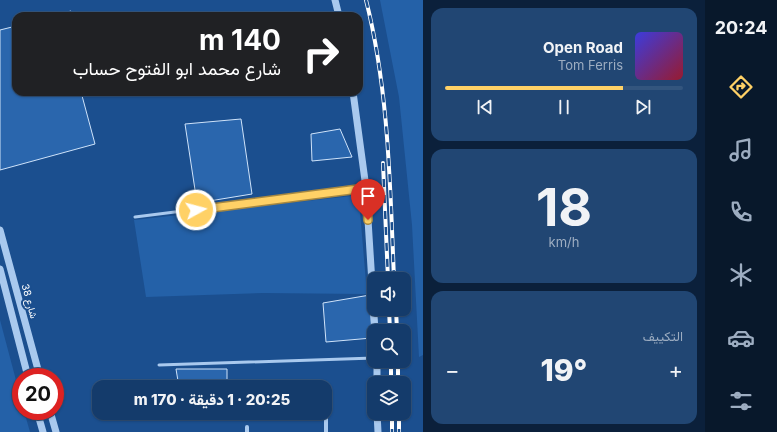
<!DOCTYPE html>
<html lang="ar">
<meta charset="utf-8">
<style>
body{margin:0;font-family:Inter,Vazirmatn,sans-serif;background:#214673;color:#f1f3f6;direction:rtl;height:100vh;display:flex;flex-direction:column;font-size:15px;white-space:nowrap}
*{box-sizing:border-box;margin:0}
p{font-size:13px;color:#9dadc1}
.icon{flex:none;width:22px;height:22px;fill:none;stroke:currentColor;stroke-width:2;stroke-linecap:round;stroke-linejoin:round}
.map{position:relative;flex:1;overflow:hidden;direction:ltr}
.sheet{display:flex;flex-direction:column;gap:8px;padding:8px;background:#0b203b;width:282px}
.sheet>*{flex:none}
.hud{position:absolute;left:12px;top:12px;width:351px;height:84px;border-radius:12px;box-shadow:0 1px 3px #0004,0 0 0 1px #33557e;direction:rtl;background:#202124;color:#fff;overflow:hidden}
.buttons{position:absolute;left:367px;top:272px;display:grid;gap:8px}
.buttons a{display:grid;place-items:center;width:44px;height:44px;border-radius:8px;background:#143b6b;box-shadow:0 1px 3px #0004,0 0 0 1px #33557e;font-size:20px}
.speed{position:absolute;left:12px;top:368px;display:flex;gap:8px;font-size:20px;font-weight:700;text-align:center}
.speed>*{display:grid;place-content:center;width:52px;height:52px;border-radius:50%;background:#143b6b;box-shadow:0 1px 3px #0004,0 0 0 1px #33557e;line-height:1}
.speed .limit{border:6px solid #d22;background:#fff;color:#111}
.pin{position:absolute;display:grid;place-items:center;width:34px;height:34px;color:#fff;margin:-41px -17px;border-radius:50% 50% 50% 0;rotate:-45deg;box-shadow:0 0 4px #0007}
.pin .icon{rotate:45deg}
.me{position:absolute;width:44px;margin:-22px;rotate:83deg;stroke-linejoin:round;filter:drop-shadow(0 0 3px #0008)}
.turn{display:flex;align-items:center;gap:14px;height:84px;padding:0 16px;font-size:18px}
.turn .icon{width:52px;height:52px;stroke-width:2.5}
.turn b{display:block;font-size:28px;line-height:34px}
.big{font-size:30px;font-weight:800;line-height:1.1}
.sheet .tile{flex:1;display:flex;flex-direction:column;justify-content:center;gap:6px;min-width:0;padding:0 14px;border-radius:12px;background:#214673}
.sheet .dial{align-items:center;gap:0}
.dial b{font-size:52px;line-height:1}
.song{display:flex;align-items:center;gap:12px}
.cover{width:48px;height:48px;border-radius:6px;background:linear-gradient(135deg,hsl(240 70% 55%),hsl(350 70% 35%))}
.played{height:4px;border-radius:2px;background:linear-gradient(90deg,#ffd166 75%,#33557e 75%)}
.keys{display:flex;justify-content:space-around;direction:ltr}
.heat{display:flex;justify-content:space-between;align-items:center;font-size:22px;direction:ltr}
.trip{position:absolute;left:92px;top:380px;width:240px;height:40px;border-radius:12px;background:#143b6b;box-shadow:0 1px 3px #0004,0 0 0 1px #33557e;font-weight:800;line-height:40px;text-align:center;direction:rtl}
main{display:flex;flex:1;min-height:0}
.tabs{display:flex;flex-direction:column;width:72px;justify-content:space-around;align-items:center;background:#08182b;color:#9dadc1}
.tabs .icon{width:28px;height:28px}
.tabs .active{color:#ffd166}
.tabs b{font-size:18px;color:#f1f3f6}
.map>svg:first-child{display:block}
</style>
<main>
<nav class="tabs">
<b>20:24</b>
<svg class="icon active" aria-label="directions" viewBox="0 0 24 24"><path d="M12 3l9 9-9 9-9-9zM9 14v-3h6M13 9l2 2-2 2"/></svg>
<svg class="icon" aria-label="music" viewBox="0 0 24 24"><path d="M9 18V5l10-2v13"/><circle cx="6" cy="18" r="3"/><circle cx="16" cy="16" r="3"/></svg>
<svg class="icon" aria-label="phone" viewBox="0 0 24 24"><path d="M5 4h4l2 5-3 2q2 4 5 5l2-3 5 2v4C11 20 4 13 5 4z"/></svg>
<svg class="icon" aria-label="climate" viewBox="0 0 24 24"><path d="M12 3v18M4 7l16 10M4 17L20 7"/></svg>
<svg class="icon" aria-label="car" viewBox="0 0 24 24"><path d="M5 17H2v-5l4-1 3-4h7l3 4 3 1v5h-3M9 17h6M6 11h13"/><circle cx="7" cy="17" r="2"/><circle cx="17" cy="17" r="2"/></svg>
<svg class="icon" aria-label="filters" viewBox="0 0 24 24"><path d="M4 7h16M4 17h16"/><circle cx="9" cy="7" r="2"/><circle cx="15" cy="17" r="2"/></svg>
</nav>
<section class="sheet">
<div class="tile">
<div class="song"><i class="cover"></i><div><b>Open Road</b><p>Tom Ferris</p></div></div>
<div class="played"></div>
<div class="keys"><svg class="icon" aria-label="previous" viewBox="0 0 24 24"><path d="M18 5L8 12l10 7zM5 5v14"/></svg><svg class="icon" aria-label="pause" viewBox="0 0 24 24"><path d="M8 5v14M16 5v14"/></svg><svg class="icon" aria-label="next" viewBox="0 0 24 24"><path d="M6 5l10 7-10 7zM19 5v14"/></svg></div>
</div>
<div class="tile dial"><b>18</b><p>km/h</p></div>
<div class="tile"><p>التكييف</p>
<div class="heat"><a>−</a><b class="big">19°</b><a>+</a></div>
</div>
</section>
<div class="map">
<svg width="423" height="432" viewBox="0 0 423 432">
<rect width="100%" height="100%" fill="#1b4f8f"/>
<path fill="#2461a8" d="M 380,0 L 423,0 L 423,355 L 419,357 L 412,225 L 399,97 Z
M 361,195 L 360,212 L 367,294 L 263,293 L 146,297 L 134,220 Z
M 0,320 L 21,399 L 21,411 L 24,411 L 30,432 L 0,432 Z"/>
<path fill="#2a66ad" stroke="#cfe3fa" d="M 71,11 L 72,16 L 51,16 Z
M 16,26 L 16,92 L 81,92 L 95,144 L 0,170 L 0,30 Z
M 241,119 L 252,194 L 197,203 L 185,124 Z
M 340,129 L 352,157 L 312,161 L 311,134 Z
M 370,295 L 372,338 L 326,342 L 323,303 Z
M 176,369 L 227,369 L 227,387 L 179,387 Z"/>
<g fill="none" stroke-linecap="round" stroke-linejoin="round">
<path stroke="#a9c9ee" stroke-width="3" d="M 135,217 L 366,188
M 159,365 L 374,358"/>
<path stroke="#a9c9ee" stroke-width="4" d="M 247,427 L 247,432
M 326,432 L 326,405"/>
<path stroke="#a9c9ee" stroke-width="7" d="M 335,0 L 339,16
M 353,92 L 366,188 L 375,331
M 0,230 L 40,377
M 0,269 L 28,377
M 377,361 L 377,383
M 37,411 L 43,432
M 50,411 L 56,432
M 377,413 L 378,432"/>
<g stroke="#fff" stroke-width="4">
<path id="rail" d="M 366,0 C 389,91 390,186 394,279
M 383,163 L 388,279
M 389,309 L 390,331
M 396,309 L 397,331
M 391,361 L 391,383
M 398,361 L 398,383
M 392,413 L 392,432
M 399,413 L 399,432"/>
</g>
<use href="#rail" stroke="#1b4f8f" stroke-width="2.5" stroke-dasharray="8" stroke-linecap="butt"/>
</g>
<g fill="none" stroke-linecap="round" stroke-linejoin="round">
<g stroke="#a68842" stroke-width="10">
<path id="route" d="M 196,210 L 366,188 L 368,220"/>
</g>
<use href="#route" stroke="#ffd166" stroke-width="7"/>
</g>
<g text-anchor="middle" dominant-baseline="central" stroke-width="4" stroke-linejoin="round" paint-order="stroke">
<g font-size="10" fill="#fff" stroke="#1b4f8f">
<text transform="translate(30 301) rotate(75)">شارع 38</text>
</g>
</g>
</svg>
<div class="buttons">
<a><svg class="icon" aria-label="sound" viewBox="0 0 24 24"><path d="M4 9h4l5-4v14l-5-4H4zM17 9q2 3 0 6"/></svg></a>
<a><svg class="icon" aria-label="search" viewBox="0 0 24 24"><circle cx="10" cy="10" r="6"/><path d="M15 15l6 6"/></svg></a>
<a><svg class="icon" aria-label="layers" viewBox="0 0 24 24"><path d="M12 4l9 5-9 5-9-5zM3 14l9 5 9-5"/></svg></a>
</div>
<div class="speed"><div class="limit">20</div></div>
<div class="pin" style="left:368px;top:220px;background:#d93025"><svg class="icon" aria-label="arrive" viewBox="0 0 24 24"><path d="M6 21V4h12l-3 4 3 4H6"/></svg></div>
<svg class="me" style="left:196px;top:210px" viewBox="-20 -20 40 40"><circle r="17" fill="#ffd166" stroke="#fff" stroke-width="3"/><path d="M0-11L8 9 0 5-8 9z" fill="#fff"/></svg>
<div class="trip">20:25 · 1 دقيقة · 170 m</div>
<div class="hud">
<div class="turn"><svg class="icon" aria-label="right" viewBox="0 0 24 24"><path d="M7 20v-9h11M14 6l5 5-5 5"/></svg><div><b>140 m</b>شارع محمد ابو الفتوح حساب</div></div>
</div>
</div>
</main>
